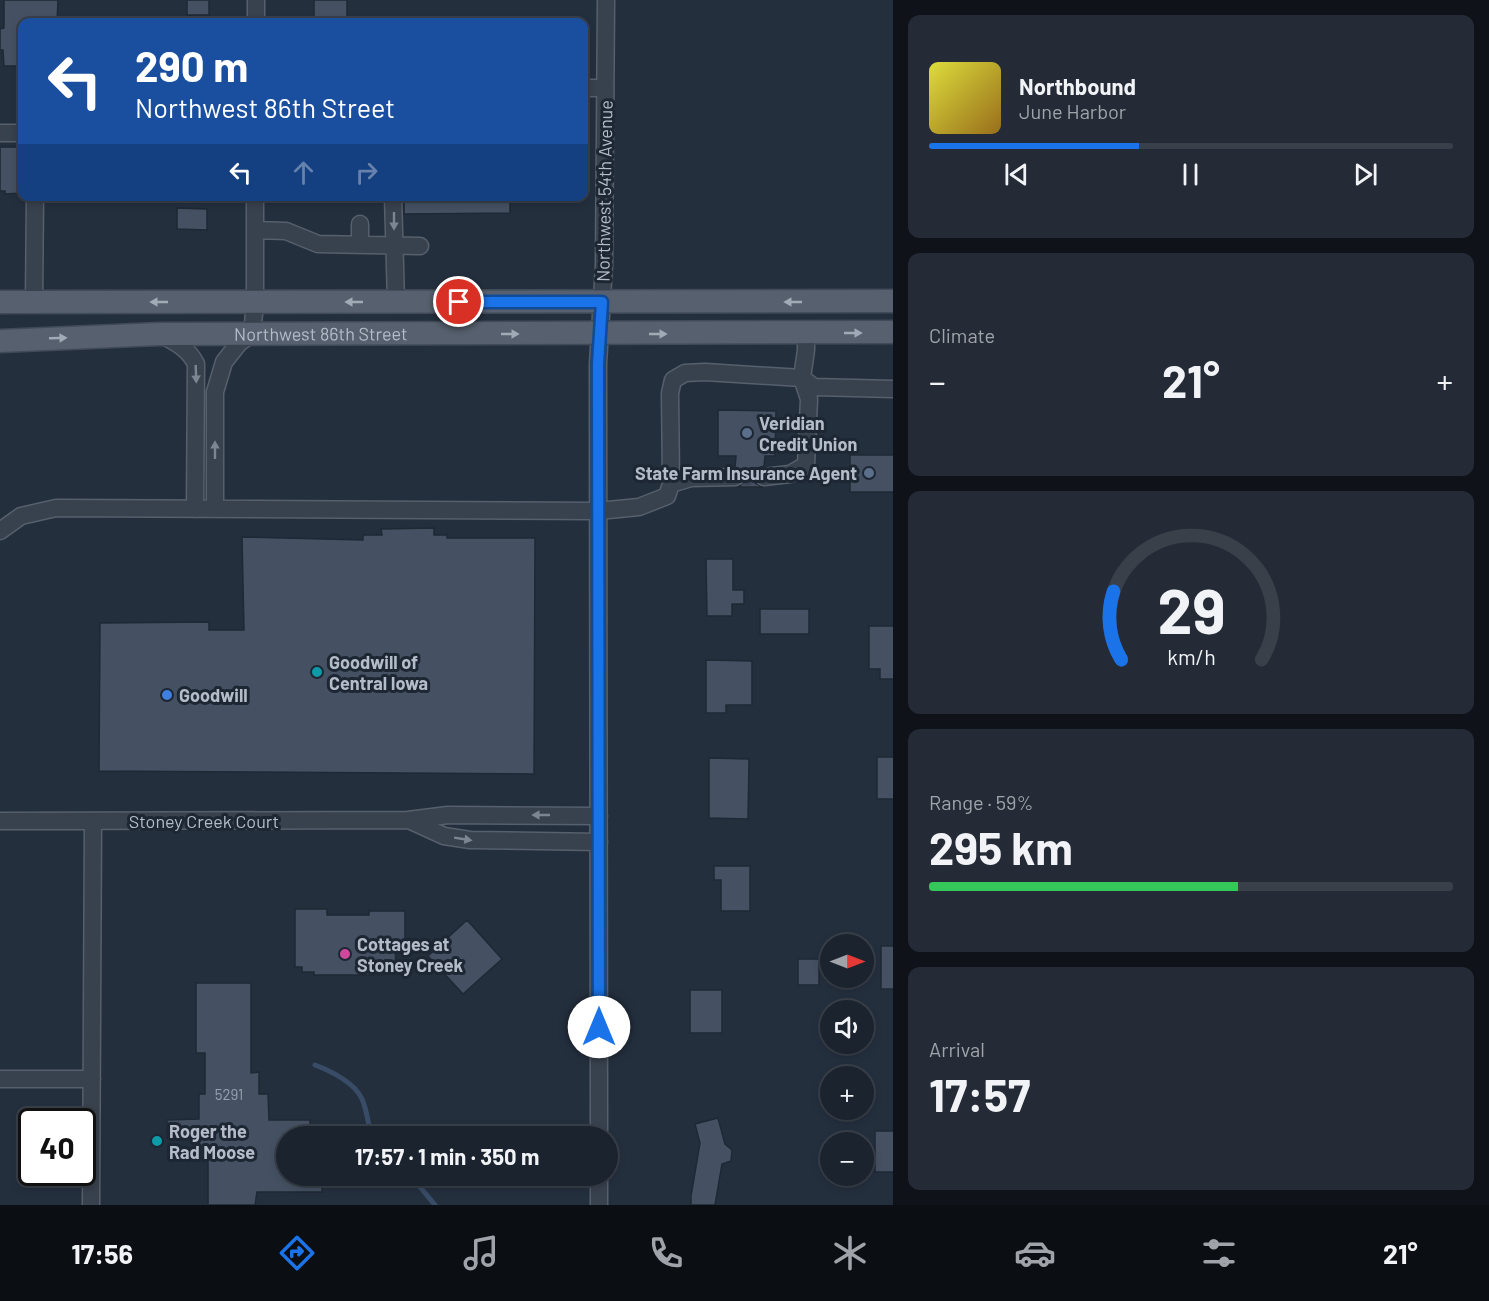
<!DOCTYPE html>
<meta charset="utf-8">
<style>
body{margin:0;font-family:Barlow,sans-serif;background:#242b36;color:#f1f3f6;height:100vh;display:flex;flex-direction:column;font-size:22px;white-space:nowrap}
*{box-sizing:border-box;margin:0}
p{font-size:20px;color:#a0a4aa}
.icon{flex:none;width:33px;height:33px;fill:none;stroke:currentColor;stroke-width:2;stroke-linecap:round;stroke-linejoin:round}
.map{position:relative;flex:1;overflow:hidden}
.panel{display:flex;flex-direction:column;gap:15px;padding:15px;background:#0f1319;width:596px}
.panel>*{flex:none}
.top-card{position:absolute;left:18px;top:18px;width:570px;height:183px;border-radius:12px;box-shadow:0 3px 9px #0003,0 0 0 2px #39404a;background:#1a4fa0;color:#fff;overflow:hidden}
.needle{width:39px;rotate:90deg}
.tools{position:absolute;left:820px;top:934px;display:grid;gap:12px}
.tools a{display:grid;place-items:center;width:54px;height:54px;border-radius:50%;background:#1b232e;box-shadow:0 3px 9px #0003,0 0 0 2px #39404a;font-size:30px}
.speed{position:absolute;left:18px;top:1108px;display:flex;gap:12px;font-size:30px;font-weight:700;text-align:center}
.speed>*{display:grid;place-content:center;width:78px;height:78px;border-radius:50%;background:#1b232e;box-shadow:0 3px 9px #0003,0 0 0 2px #39404a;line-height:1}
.speed .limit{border:3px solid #111;border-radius:9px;background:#fff;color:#111}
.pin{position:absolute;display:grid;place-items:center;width:51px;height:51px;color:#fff;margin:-26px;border:3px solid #fff;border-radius:50%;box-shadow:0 2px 6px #0007}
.me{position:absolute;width:66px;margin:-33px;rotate:0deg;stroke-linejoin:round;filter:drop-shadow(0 0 4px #0008)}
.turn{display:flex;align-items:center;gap:21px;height:126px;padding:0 18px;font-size:27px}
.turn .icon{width:78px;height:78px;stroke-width:2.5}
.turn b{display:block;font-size:42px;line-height:51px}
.lanes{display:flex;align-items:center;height:57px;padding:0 18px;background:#0003;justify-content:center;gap:30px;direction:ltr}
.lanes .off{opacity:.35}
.big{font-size:45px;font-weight:700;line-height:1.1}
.panel .tile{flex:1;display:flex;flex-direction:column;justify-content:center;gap:9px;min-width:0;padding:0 21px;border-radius:12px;background:#242b36}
.panel .dial{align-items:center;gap:0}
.dial svg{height:156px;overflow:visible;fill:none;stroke:#39404a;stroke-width:7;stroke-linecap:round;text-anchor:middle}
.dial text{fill:#f1f3f6;stroke:none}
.song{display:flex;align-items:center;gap:18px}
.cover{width:72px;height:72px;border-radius:9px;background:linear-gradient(135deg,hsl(60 70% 55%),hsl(40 70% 35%))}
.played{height:6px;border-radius:3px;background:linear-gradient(90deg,#1a73e8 40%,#39404a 40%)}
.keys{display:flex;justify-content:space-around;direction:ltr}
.heat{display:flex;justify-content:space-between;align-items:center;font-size:33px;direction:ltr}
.charge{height:9px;border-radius:4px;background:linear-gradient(90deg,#34c759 59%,#39404a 0)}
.trip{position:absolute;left:276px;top:1126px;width:342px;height:60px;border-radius:30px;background:#1b232e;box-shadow:0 3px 9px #0003,0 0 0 2px #39404a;font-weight:700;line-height:60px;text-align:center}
.dock{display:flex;height:96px;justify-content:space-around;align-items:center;background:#0b0e12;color:#a0a4aa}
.dock .icon{width:42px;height:42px}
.dock .current{color:#1a73e8}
.dock b{font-size:27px;color:#f1f3f6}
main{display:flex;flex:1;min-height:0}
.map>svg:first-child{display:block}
</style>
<main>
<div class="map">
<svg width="894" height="1205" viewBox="0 0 894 1205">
<rect width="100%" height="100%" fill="#242f3e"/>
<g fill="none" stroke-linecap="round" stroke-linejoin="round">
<path stroke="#394c67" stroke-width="5" d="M 315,1065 C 331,1071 355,1083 362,1099 C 367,1110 368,1125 372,1137
M 411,1176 L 435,1205"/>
</g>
<path fill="#455162" stroke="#1f2835" stroke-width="1.5" d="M 4,0 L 58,0 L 57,22 L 22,22 L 22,66 L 4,66 L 3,50 L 0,50 L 0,29 L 4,28 Z
M 187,0 L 209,0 L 209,15 L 187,15 Z
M 314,0 L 347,0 L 347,22 L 314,22 Z
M 0,147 L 22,147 L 22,193 L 5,194 L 5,191 L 0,191 Z
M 404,196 L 510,196 L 510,213 L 404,214 Z
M 177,208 L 207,209 L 207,230 L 177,229 Z
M 718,410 L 776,411 L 775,456 L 765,456 L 764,466 L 758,468 L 754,473 L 755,483 L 763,487 L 738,487 L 744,483 L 745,476 L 744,471 L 735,467 L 736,456 L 718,456 Z
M 850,455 L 894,455 L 894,492 L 850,492 Z
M 434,528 L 434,535 L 447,535 L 447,538 L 535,538 L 534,774 L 99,771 L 100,623 L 209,622 L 209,630 L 244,630 L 242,537 L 363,540 L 363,535 L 382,535 L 381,529 Z
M 706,559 L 733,559 L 733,590 L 744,590 L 744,604 L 732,604 L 732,616 L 707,616 Z
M 760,609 L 809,609 L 809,634 L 760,634 Z
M 869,626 L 894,626 L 894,679 L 880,679 L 880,669 L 869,669 Z
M 706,660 L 752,661 L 752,705 L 726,705 L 726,713 L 706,713 Z
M 877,757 L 894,757 L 894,799 L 877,799 Z
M 709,758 L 749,759 L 748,819 L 709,818 Z
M 714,866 L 750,866 L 750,911 L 721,911 L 721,880 L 714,880 Z
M 295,909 L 327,909 L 327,915 L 369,915 L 369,911 L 405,911 L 405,941 L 396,941 L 395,970 L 383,970 L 383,975 L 314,975 L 314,972 L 302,972 L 302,967 L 295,967 Z
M 467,920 L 502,959 L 463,994 L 428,956 Z
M 881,946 L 894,946 L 894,989 L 881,989 Z
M 798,959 L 819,959 L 819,985 L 798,985 Z
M 196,983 L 251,983 L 251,1073 L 259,1072 L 259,1094 L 268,1094 L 269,1120 L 310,1120 L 310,1137 L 286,1137 L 286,1176 L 322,1176 L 322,1192 L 257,1192 L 255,1205 L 208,1205 L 208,1158 L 199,1158 L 199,1137 L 167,1138 L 167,1120 L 199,1119 L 199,1094 L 205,1094 L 205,1053 L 196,1053 Z
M 690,990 L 722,990 L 722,1033 L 690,1033 Z
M 718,1118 L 725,1144 L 732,1150 L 731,1161 L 722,1164 L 715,1205 L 691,1205 L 691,1196 L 700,1143 L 695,1124 Z
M 875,1131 L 894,1131 L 894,1172 L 875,1172 Z"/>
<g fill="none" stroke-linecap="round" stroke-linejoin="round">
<path stroke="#3a4453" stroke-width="16" stroke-dasharray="16 8" stroke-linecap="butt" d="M 735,477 L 764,477"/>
<g stroke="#565f6c" stroke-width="19">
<path id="minor" d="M 256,0 L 256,22
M 584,88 L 605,88
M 0,133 L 22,133
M 393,196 L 396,302
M 360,224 L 360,244
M 255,230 L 286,231 L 318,244 L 420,246
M 34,302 L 35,196
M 160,334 C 175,342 188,348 196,364 L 195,509
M 764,477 L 790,474 L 806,465 L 809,399 L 802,378 L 806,350 L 806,333
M 671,484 L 691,478 L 735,477
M 215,509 L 215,392 L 224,362 L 239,343 L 252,334 L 255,303 L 255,196
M 0,531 L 21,516 L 56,508 L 598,511 L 639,507 L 667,496 L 671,484 L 670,393 L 673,380 L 685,373 L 705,372 L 802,378 L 814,387 L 894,389
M 409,820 L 444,836 L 470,840 L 599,842
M 0,821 L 408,820 L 448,815 L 599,816
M 0,1079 L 92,1079
M 599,1137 L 598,364 L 604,265 L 606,0
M 599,1176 L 599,1205
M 91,1205 L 93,821"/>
</g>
<g stroke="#414a57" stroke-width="25">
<g id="major">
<path d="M 0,302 L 894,301"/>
<path id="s1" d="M 0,341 L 159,334 L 894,332"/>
</g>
</g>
<use href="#minor" stroke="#38414e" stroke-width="16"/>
<use href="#major" stroke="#56606e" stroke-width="22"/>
</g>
<defs><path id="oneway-solid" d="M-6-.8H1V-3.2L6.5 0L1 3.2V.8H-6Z" transform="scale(1.5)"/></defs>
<g fill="#7c8592">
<use href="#oneway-solid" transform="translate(394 221) rotate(90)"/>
<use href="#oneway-solid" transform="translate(196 374) rotate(88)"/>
<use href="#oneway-solid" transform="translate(215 450) rotate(-90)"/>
<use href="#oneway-solid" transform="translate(541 815) rotate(-180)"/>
<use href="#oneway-solid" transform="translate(463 839) rotate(9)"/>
</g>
<g fill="#a1aab7">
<use href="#oneway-solid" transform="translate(159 302) rotate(-180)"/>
<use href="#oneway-solid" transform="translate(354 302) rotate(180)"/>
<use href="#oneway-solid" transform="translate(793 302) rotate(180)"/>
<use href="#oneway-solid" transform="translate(853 333)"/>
<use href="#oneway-solid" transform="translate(510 334)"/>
<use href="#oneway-solid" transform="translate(658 334)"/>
<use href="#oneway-solid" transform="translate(58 338) rotate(-2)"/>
</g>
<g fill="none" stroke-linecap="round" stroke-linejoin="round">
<g stroke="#114b97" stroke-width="15">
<path id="route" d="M 459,302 L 602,302 L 598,364 L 599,1027"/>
</g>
<use href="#route" stroke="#1a73e8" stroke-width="10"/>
</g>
<g fill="#5c6f8a" stroke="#1d2633" stroke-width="2">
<circle cx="747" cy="433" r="6"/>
<circle cx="869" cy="473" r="6"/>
</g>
<g fill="#0f9aa8" stroke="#1d2633" stroke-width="2">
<circle cx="317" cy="672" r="6"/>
<circle cx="157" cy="1141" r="6"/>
</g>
<circle fill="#3f7fe0" stroke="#1d2633" stroke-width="2" cx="167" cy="695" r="6"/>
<circle fill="#d1479c" stroke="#1d2633" stroke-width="2" cx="345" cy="954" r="6"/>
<g text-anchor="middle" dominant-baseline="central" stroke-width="6" stroke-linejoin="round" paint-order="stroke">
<g font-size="15" fill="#98a1af">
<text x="229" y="1094">5291</text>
</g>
<g font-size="18" fill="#b4bcc9" stroke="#1d2633">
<text transform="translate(604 191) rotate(-89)">Northwest 54th Avenue</text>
<text stroke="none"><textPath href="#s1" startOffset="321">Northwest 86th Street</textPath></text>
<text x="204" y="821">Stoney Creek Court</text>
</g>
<g font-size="18" font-weight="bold" fill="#b4bcc9" stroke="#1d2633" text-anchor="start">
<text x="759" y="423">Veridian<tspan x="759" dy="21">Credit Union</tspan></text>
<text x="857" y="473" text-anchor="end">State Farm Insurance Agent</text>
<text x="329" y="662">Goodwill of<tspan x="329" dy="21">Central Iowa</tspan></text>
<text x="179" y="695">Goodwill</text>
<text x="357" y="944">Cottages at<tspan x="357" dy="21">Stoney Creek</tspan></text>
<text x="169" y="1131">Roger the<tspan x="169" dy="21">Rad Moose</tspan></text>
</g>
</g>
</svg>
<div class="tools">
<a><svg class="needle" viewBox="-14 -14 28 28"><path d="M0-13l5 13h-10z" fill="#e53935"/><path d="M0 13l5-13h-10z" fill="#a0a4aa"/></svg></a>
<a><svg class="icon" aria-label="sound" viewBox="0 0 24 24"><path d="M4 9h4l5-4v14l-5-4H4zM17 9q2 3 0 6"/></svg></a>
<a>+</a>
<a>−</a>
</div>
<div class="speed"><div class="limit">40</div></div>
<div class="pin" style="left:459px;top:302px;background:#d93025"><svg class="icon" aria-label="arrive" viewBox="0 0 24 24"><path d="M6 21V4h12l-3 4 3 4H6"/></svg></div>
<svg class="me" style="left:599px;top:1027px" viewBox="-20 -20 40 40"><circle r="19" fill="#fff"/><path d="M0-13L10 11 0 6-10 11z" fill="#1a73e8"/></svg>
<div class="trip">17:57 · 1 min · 350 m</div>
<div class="top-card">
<div class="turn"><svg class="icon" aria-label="left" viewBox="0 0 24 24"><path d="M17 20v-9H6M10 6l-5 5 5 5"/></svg><div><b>290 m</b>Northwest 86th Street</div></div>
<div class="lanes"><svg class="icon" aria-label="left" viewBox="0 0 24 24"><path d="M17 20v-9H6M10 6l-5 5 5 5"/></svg><svg class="icon off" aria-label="ahead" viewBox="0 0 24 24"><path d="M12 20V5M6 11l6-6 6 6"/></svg><svg class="icon off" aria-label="right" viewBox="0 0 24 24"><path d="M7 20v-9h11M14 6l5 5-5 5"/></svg></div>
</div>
</div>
<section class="panel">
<div class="tile">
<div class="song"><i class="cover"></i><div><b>Northbound</b><p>June Harbor</p></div></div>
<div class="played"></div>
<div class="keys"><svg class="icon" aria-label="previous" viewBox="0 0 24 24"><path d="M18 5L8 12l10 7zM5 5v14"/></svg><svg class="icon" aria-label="pause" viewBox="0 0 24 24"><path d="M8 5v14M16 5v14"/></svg><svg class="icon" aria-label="next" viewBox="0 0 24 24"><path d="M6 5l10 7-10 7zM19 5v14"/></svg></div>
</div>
<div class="tile"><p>Climate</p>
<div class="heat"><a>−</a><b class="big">21°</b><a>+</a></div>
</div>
<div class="tile dial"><svg viewBox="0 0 100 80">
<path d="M14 69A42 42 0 1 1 86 69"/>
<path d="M14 69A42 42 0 0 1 10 34" stroke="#1a73e8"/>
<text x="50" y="56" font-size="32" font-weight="700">29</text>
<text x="50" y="72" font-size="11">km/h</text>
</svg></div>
<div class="tile"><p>Range · 59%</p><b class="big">295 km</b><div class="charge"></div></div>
<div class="tile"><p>Arrival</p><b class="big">17:57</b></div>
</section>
</main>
<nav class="dock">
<b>17:56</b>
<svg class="icon current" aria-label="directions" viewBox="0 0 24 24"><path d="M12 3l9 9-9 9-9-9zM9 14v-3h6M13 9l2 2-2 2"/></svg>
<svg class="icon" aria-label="music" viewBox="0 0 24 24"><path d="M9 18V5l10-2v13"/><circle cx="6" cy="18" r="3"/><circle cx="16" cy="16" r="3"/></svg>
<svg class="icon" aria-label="phone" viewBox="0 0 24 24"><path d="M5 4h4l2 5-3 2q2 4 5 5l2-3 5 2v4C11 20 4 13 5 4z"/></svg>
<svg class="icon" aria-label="climate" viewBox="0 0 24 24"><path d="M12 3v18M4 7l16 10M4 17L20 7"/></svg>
<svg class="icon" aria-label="car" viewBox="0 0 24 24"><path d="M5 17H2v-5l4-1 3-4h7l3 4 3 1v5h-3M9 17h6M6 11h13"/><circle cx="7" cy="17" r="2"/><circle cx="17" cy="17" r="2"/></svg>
<svg class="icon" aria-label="filters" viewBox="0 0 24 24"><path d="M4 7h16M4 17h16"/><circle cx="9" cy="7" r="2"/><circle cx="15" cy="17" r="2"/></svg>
<b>21°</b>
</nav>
